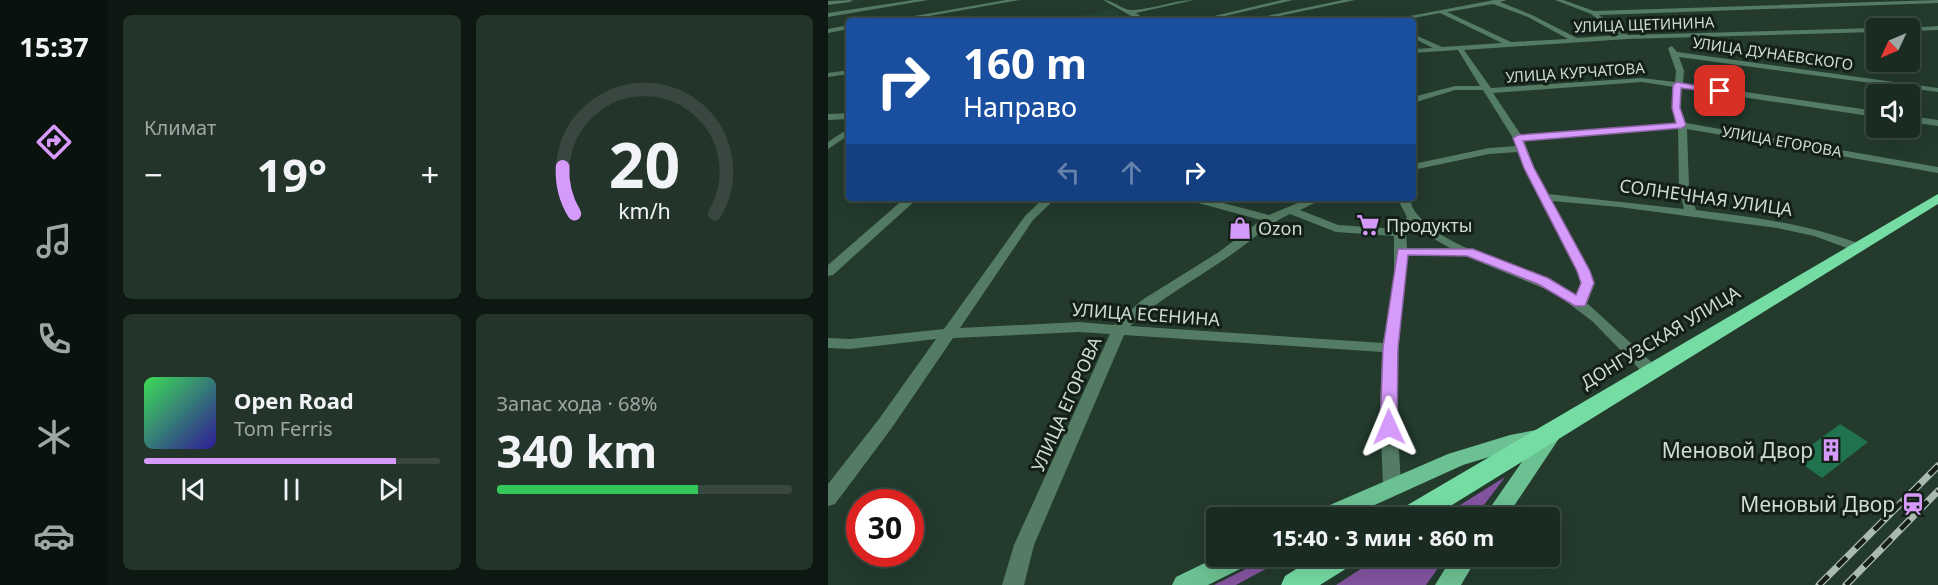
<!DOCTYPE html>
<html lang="ru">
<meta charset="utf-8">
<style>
body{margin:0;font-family:"Noto Sans",sans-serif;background:#23342a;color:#f1f3f6;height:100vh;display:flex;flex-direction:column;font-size:22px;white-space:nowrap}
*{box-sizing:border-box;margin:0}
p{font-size:20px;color:#9fa7a5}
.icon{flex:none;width:33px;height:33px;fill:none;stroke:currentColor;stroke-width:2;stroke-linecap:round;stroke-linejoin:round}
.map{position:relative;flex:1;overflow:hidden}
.drawer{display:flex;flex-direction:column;gap:15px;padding:15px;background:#0e1813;width:720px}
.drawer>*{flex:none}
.banner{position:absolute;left:18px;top:18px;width:570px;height:183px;border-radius:6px;box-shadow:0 6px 24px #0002,0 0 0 2px #384840;background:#1a4fa0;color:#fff;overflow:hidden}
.needle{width:39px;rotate:226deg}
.buttons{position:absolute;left:1038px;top:18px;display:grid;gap:12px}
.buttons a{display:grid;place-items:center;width:54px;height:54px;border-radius:6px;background:#1a2c22;box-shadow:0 6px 24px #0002,0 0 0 2px #384840;font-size:30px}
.speed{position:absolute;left:18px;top:489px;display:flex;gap:12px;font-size:30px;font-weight:700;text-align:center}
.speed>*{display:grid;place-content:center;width:78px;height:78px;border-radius:50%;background:#1a2c22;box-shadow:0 6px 24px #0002,0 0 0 2px #384840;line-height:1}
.speed .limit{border:9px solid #d22;background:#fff;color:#111}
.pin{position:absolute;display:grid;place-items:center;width:51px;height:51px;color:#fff;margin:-26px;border-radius:12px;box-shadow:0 3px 9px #0006}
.me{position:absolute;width:66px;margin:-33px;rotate:359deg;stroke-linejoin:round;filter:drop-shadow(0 0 4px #0008)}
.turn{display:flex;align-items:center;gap:21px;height:126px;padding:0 18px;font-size:27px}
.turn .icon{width:78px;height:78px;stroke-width:2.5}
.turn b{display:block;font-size:42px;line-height:51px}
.lanes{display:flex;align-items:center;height:57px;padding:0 18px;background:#0003;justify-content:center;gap:30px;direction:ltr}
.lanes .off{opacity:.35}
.big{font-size:45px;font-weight:700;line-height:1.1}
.drawer .tile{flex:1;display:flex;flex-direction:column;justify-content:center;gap:9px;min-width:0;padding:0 21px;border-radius:9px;background:#23342a}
.drawer .dial{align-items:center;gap:0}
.dial svg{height:156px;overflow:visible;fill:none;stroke:#384840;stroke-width:7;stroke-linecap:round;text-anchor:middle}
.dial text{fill:#f1f3f6;stroke:none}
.song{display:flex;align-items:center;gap:18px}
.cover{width:72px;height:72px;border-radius:9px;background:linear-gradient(135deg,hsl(130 70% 55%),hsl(250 70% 35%))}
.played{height:6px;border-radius:3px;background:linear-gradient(90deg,#d69bfa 85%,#384840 85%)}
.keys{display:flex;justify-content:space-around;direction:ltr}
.heat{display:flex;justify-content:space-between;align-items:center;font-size:33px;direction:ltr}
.charge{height:9px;border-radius:4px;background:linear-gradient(90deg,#34c759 68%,#384840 0)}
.drawer .tiles{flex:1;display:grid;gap:15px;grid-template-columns:repeat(2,1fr)}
.trip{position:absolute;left:378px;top:507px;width:354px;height:60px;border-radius:6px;background:#1a2c22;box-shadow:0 6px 24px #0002,0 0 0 2px #384840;font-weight:700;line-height:60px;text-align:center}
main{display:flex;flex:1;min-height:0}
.dock{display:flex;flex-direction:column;width:108px;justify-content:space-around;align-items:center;background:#0a120e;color:#9fa7a5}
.dock .icon{width:42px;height:42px}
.dock .current{color:#d69bfa}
.dock b{font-size:27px;color:#f1f3f6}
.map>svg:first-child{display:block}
</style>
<main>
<nav class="dock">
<b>15:37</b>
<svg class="icon current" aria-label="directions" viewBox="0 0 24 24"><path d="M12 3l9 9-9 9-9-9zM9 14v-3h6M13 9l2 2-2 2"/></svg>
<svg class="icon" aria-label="music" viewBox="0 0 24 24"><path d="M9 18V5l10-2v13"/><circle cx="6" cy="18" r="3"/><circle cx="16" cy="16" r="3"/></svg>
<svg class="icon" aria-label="phone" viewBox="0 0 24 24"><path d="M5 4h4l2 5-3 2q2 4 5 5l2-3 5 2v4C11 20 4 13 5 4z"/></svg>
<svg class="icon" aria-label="climate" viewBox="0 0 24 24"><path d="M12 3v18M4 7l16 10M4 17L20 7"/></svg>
<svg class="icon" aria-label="car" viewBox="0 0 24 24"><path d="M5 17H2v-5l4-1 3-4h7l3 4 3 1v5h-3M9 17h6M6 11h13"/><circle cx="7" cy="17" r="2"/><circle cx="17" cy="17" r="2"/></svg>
</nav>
<section class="drawer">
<div class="tiles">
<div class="tile"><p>Климат</p>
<div class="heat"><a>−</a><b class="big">19°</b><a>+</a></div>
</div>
<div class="tile dial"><svg viewBox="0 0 100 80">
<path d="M14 69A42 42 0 1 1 86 69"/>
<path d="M14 69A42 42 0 0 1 8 45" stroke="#d69bfa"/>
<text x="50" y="56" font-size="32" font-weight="700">20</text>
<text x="50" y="72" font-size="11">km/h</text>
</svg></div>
<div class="tile">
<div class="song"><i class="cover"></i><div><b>Open Road</b><p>Tom Ferris</p></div></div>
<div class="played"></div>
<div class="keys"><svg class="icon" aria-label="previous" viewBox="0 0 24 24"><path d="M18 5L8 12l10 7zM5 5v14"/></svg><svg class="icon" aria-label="pause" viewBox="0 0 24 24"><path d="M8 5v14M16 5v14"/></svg><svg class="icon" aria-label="next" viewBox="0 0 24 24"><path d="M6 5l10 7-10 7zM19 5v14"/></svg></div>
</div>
<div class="tile"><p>Запас хода · 68%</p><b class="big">340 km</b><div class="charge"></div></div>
</div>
</section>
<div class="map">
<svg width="1110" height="585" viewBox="0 0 1110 585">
<rect width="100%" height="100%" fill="#233a2d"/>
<path fill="#254332" d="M 285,9 L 306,21 L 225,21 Z"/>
<path fill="#8454a1" d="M 677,477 L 647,517 L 613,517 Z
M 553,556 L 618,556 L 618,557 L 598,585 L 508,585 Z
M 442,557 L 460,557 L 408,585 L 386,585 Z"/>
<path fill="#20734c" d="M 1012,424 L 1040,442 L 994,478 L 966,458 Z"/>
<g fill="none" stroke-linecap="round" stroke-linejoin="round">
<path fill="#547b64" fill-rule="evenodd" d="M 25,0 L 22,2 L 0,5 L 0,1 Z
M 86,0 L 100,0 L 0,17 L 0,13 Z
M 178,0 L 192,0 L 73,21 L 58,21 Z
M 275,0 C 286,0 295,11 305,10 C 326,9 345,0 366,0 L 308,13 L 320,21 L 312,21 Z
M 454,0 L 465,0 L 376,21 L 365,21 Z
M 515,0 L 527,0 L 428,21 L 415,21 Z
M 666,0 L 679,0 L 672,2 L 704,15 L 749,38 L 792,35 L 763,14 L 727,0 L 735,0 L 766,11 L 1110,0 L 1110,3 L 771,15 L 800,35 L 1048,28 L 1050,28 L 1048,32 L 799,39 L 636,50 L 663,88 L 814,78 L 847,82 L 848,71 L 840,48 L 844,46 L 849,52 L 1110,88 L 1110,92 L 851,57 L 856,71 L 855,83 L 1048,111 L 1048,117 L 854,88 L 852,108 L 858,123 L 1110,167 L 1110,173 L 859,129 L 861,187 L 868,210 C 925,217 981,224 1034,245 L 1036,248 L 1034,251 L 1030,252 L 986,236 L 949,228 L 791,207 L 724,201 L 762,271 L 767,283 L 759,303 L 830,368 L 832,372 L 830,376 L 818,376 L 764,321 L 727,293 L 637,256 L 579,256 L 569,364 L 569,416 L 573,485 L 571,490 L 564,493 L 557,490 L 555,485 L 552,416 L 554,352 L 296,335 L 206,545 L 196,585 L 174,585 L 186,545 L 282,334 L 251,332 L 125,338 L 63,429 L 7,504 L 0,506 L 0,484 L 51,419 L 108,339 L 22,349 L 0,348 L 0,338 L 22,339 L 116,329 L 197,216 L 216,198 L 228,198 L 205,220 L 132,328 L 251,322 L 286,325 L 314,300 L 391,252 L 433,220 L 359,200 L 357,198 L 376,198 L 441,215 L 482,198 L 497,198 L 472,210 L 510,225 L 569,229 L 579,217 L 569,198 L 581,198 C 583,203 585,210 589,214 C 623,255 703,265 749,295 L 753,283 L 750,271 L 696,168 L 690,152 L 661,154 L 585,170 L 585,164 L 661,148 L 688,146 L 685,138 L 655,90 L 627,90 L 585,103 L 585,97 L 627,86 L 652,86 L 630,50 L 585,53 L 585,49 L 605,48 L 585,38 L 585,34 L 614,47 L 674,43 L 612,13 L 570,21 L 556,21 ZM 665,4 L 700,17 L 740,39 L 683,42 L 619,12 ZM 814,82 L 846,87 L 844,108 L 849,123 L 693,135 L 665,93 ZM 850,128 L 851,187 L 856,209 L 720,194 L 706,168 L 696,140 ZM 462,214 L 508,232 L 566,236 L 566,276 L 555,343 L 302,326 C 331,299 365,281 397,259 C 420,244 438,225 462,214 ZM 585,224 L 594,232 L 622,248 L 579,248 L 578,233 Z
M 21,25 L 21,29 L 0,33 L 0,29 Z
M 1110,26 L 1110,30 L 1082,31 L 1079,28 Z
M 21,70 L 21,74 L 0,77 L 0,73 Z
M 21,113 L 21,119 L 0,120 L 0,114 Z
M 1082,116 L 1110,120 L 1110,126 L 1082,122 Z
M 21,128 L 21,135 L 0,149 L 0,142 Z
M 77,198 L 90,198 L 5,275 L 0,276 L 0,265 Z"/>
<path fill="#6cc192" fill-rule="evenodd" d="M 724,427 L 731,429 L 734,434 L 678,518 L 655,518 L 707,443 L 635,465 L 518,518 L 485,518 L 488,511 L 620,454 L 682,435 Z
M 391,556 L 427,556 L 424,563 L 380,585 L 344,585 L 348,577 Z
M 625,556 L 650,556 L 633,585 L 607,585 Z"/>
<path fill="#75dca4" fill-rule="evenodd" d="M 1110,194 L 1110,204 L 603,518 L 567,518 L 571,510 Z
M 489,556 L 527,556 L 524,565 L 492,585 L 453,585 L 457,576 Z"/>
<g stroke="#abbab1" stroke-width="7">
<path id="rail" d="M 991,585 L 1110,466
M 1018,585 L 1110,491"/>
</g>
<use href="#rail" stroke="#141f18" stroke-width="4.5" stroke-dasharray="13" stroke-linecap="butt"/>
</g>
<path fill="#d69bfa" stroke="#8b65a2" stroke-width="1.5" d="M 849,82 L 896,91 L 892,93 L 853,88 L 852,108 L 858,125 L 854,128 L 695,141 L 706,168 L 762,271 L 766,283 L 757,306 L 747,306 L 710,284 L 639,256 L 580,255 L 570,348 L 569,427 L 567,432 L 555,432 L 552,427 L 555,348 L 570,249 L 645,249 L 720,278 L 748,295 L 753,283 L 749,271 L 696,168 L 685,138 L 690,135 L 848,123 L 844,108 L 845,85 Z"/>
<defs>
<g id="supermarket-bare" transform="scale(1.8)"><path d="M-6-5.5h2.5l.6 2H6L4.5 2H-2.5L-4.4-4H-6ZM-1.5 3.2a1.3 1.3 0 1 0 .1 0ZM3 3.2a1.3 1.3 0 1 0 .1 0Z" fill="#d69bfa" stroke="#141f18" stroke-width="2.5" paint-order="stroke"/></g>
<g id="shop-bare" transform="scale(1.8)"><path d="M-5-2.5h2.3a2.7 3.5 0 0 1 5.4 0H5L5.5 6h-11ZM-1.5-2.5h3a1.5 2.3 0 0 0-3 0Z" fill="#d69bfa" stroke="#141f18" stroke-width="2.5" paint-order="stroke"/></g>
<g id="building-bare" transform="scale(1.8)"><path d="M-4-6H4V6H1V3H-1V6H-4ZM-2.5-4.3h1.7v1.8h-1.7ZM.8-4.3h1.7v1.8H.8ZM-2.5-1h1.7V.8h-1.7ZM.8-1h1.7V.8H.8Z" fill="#d69bfa" stroke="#141f18" stroke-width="2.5" paint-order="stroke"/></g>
<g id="station-bare" transform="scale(1.8)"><path d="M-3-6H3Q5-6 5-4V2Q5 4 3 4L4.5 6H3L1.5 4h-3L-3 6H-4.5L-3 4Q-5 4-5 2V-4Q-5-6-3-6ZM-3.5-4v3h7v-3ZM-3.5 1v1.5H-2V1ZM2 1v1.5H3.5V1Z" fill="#d69bfa" stroke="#141f18" stroke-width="2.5" paint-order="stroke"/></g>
</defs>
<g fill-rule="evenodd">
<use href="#supermarket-bare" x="540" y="225"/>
<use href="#shop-bare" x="412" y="228"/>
<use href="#building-bare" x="1003" y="450"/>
<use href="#station-bare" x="1085" y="504"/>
</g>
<g text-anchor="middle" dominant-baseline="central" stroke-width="6" stroke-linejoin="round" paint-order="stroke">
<g font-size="15" fill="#cedcd3" stroke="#141f18">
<text transform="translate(816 24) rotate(-2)">УЛИЦА ЩЕТИНИНА</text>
<text transform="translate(945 53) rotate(8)">УЛИЦА ДУНАЕВСКОГО</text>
<text transform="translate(747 72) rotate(-4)">УЛИЦА КУРЧАТОВА</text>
<text transform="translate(954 141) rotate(10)">УЛИЦА ЕГОРОВА</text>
</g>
<g font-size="18" fill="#cedcd3" stroke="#141f18">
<text transform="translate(878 197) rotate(8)">СОЛНЕЧНАЯ УЛИЦА</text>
<text transform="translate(318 314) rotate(4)">УЛИЦА ЕСЕНИНА</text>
<text transform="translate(832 337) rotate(-31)">ДОНГУЗСКАЯ УЛИЦА</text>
<text transform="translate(238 404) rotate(-66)">УЛИЦА ЕГОРОВА</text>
</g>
<g font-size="18" fill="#cedcd3" stroke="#141f18" text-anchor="start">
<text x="558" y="225">Продукты</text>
<text x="430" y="228">Ozon</text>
</g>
<g font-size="21" fill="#cedcd3" stroke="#141f18" text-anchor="end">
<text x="985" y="450">Меновой Двор</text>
<text x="1067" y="504">Меновый Двор</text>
</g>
</g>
</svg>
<div class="buttons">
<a><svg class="needle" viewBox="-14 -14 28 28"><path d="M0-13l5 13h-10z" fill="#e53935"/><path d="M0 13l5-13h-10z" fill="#9fa7a5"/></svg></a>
<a><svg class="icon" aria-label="sound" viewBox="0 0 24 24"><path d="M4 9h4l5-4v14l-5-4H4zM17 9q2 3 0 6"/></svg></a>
</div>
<div class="speed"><div class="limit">30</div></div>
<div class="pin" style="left:892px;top:91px;background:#d93025"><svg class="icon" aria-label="arrive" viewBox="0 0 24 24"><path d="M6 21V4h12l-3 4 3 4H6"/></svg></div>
<svg class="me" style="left:561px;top:427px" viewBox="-20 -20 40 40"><path d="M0-17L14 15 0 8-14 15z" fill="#d69bfa" stroke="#fff" stroke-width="4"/></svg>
<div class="trip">15:40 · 3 мин · 860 m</div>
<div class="banner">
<div class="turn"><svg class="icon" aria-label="right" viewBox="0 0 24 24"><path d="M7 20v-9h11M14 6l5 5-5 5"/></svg><div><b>160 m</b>Направо</div></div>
<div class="lanes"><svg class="icon off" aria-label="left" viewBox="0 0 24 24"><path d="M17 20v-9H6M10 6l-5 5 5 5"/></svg><svg class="icon off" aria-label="ahead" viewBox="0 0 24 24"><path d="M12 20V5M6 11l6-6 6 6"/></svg><svg class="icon" aria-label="right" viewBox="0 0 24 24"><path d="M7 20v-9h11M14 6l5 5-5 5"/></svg></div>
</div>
</div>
</main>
